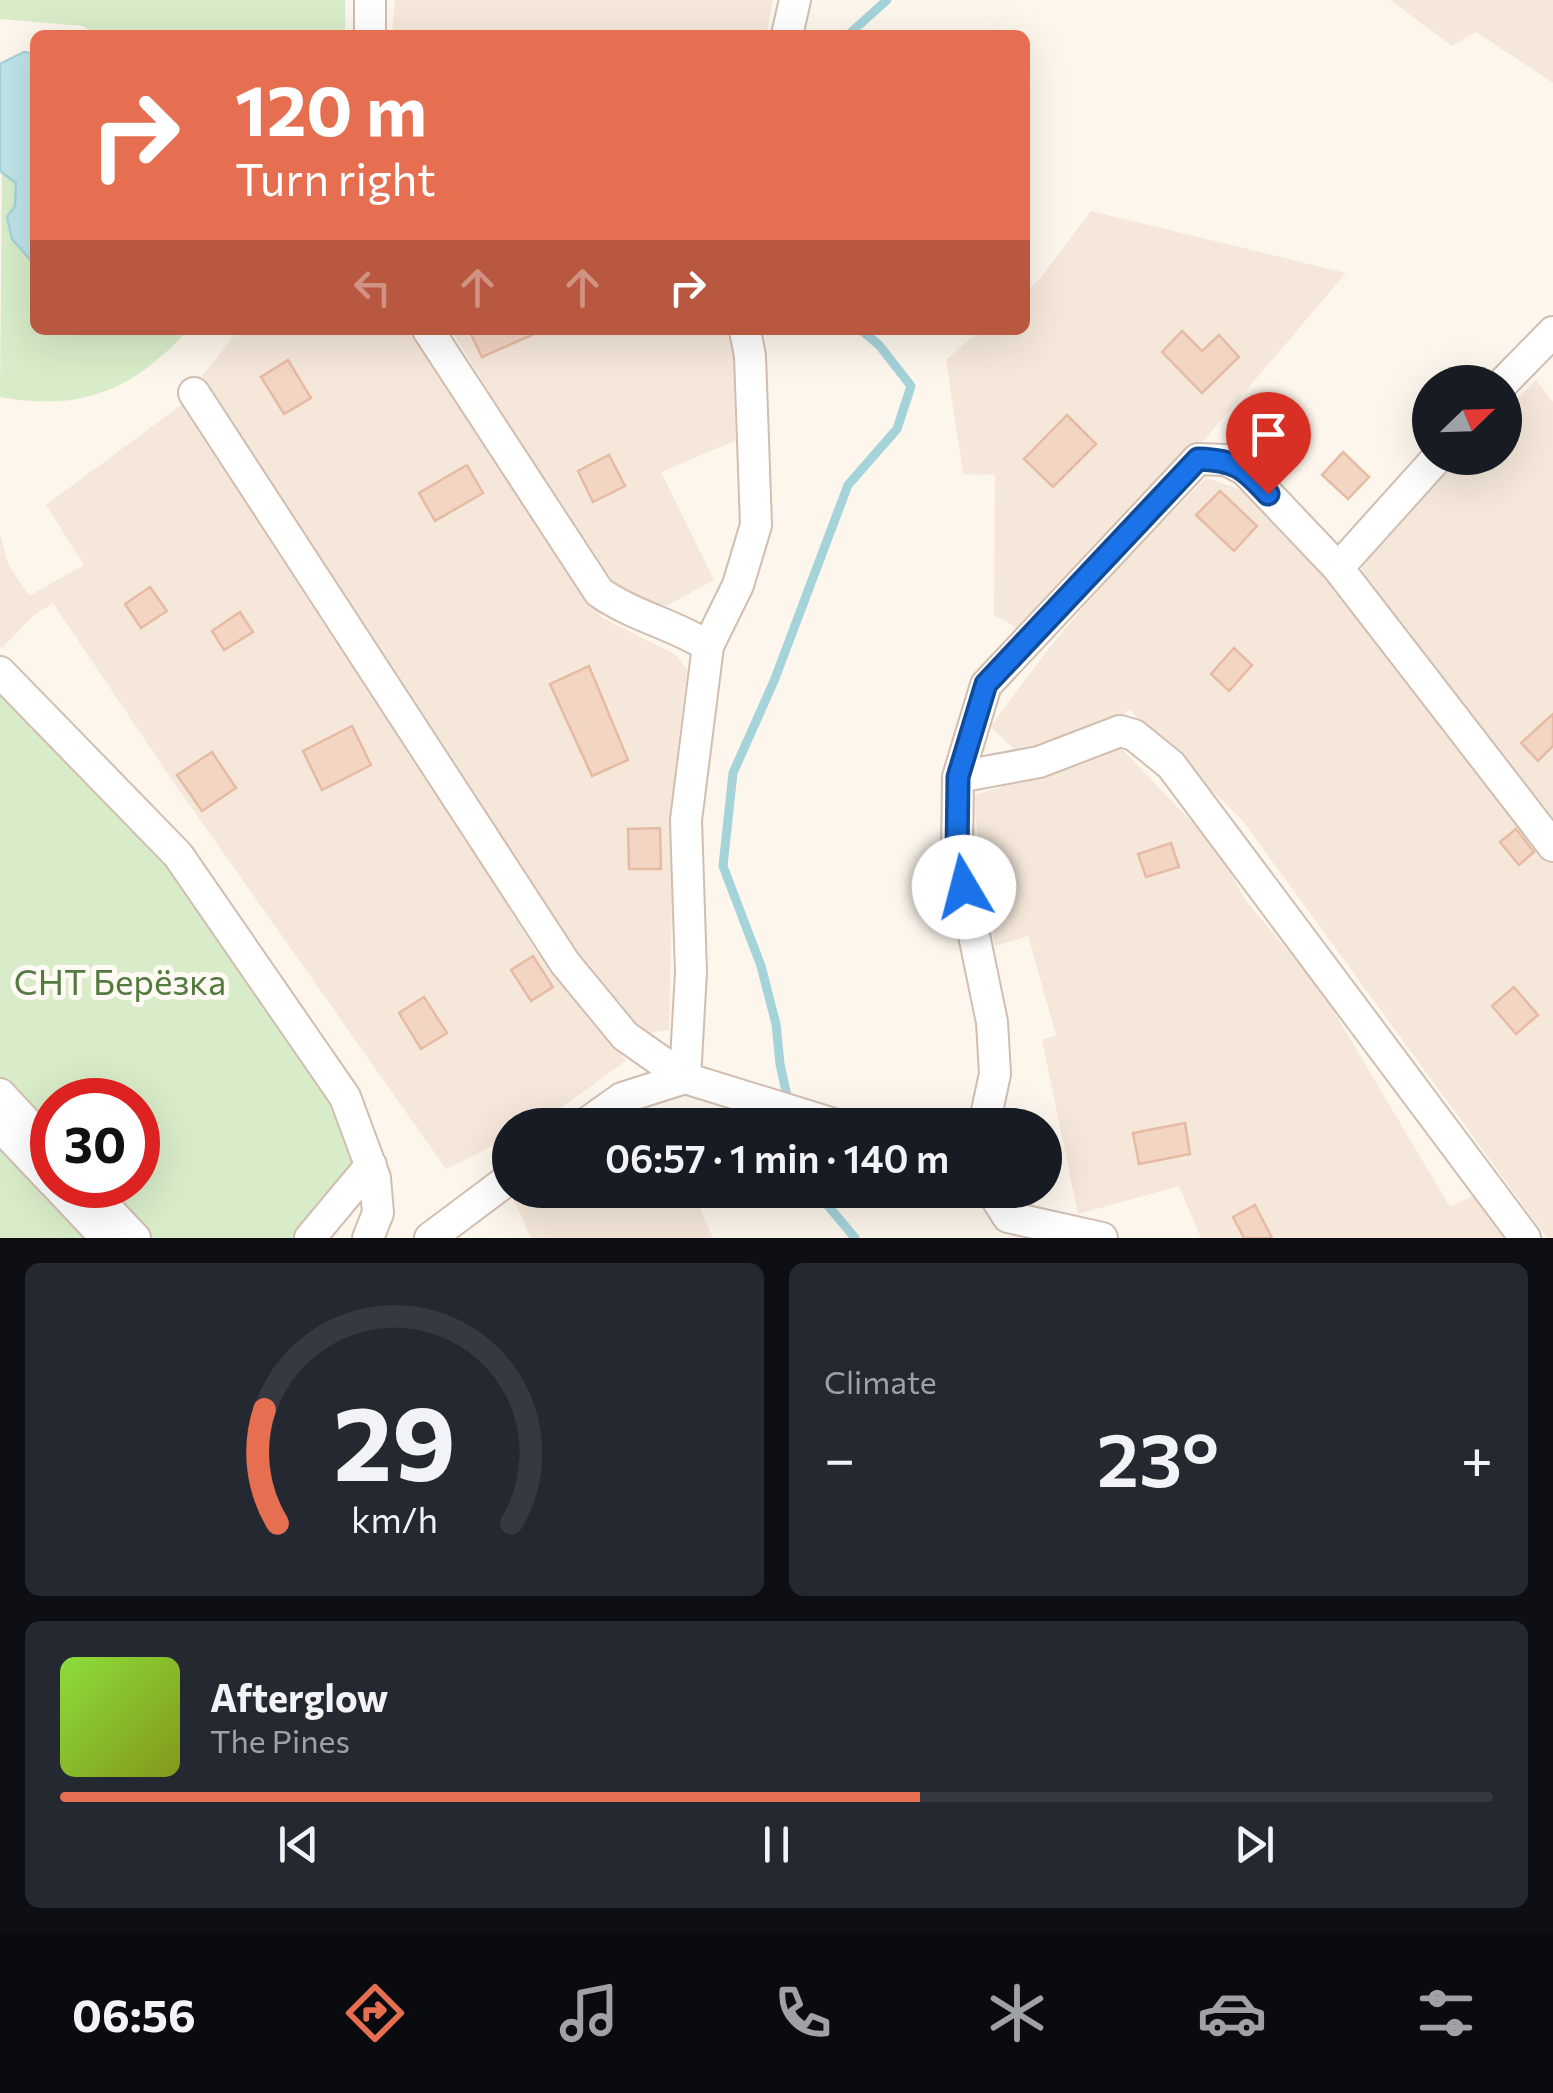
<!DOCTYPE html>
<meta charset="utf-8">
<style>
body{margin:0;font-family:Commissioner,sans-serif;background:#242831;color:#f1f3f6;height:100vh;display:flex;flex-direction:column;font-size:38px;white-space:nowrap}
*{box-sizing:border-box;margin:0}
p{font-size:32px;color:#9ea1a6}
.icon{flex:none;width:55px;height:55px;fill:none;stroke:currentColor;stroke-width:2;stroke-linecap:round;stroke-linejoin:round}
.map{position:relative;height:1238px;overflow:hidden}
.panel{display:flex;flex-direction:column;gap:25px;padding:25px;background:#0d0f14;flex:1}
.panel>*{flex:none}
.top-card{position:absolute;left:30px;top:30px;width:1000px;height:305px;border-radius:15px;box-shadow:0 10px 40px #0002;background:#e76f51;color:#fff;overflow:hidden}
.needle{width:65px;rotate:67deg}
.fabs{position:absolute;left:1412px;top:365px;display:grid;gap:20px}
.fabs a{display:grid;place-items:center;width:110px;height:110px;border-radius:50%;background:#171b24;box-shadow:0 10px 40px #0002;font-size:50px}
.speed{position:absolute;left:30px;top:1078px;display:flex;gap:20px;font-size:50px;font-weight:700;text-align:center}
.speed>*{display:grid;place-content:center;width:130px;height:130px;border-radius:50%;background:#171b24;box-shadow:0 10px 40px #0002;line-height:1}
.speed .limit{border:15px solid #d22;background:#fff;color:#111}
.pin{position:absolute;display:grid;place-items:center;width:85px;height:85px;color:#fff;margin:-102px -42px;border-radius:50% 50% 50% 0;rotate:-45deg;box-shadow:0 0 10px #0007}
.pin .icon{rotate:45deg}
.me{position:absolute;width:110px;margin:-55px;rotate:352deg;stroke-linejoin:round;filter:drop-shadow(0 0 8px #0008)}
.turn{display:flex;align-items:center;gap:35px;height:210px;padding:0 40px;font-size:45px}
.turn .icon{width:130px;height:130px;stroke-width:2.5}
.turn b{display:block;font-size:70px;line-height:85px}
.lanes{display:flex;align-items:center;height:95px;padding:0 40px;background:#0003;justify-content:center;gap:50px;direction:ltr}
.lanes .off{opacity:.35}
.big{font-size:75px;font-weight:600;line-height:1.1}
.panel .tile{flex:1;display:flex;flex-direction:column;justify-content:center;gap:15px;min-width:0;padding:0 35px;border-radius:15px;background:#242831}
.panel .dial{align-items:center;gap:0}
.dial svg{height:260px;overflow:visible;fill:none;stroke:#363941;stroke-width:7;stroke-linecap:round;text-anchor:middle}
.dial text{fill:#f1f3f6;stroke:none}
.song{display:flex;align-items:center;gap:30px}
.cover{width:120px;height:120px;border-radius:15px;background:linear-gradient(135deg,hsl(90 70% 55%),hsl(70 70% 35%))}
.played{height:10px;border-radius:5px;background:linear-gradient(90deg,#e76f51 60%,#363941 60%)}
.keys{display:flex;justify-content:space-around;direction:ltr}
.heat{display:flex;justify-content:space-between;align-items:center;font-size:55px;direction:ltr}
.panel .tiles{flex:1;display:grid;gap:25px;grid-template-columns:1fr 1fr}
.tile:last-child{grid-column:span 2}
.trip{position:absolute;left:492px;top:1108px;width:570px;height:100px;border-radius:50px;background:#171b24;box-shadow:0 10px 40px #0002;font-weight:600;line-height:100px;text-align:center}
.dock{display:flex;height:160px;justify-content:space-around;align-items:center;background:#090b0e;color:#9ea1a6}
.dock .icon{width:70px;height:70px}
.dock .selected{color:#e76f51}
.dock b{font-size:45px;color:#f1f3f6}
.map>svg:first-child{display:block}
</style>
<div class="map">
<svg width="1553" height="1238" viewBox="0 0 1553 1238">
<rect width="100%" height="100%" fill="#fdf6ec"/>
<path fill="#f5e8da" d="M 395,0 L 773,0 L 766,35 L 392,35 Z
M 1390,0 L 1553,0 L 1553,83 L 1476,32 L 1452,46 Z
M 1091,211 L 1346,273 L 1199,446 L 1020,630 L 994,615 L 995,475 L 963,474 L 946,360 L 980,330 L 1025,330 L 1025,292 L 1039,280 Z
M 239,330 L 409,330 L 601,617 L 676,655 L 687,670 L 675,771 L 669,1030 L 644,1034 L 573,952 L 202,376 Z
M 451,330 L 731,330 L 734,337 L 735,441 L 661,472 L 714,580 L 659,610 L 609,590 Z
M 1536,380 L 1553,402 L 1553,827 L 1362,581 L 1362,561 L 1457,458 L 1505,458 L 1505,411 Z
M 181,405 L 292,562 L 536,951 L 626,1061 L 544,1120 L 535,1125 L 510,1125 L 510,1137 L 446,1169 L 165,770 L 53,603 L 34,615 L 2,648 L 0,645 L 0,534 L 8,564 L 29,596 L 84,565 L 46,505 Z
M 1206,478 L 1254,494 L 1372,630 L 1553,858 L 1553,1238 L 1547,1238 L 1242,820 L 1130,710 L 1089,736 L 1022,756 L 990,727 L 1053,643 L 1120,565 Z
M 1118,745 L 1217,848 L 1246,901 L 1321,990 L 1450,1207 L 1474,1195 L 1507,1238 L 1201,1238 L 1179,1186 L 1078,1214 L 1042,1040 L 1056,1035 L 1028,936 L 995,946 L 972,796 L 1079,763 Z
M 517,1190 L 692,1190 L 713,1238 L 531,1238 L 511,1193 Z"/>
<path fill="#d8ecc9" d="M 0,0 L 345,0 L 345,35 L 97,35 L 83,26 L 0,19 Z
M 2,170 L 16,183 L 12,239 L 35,265 L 35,330 L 188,330 C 133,390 82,412 0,397 Z
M 0,672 L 178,855 L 371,1165 L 310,1238 L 135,1238 L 85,1185 L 138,1185 L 138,1100 L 52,1100 L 52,1150 L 0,1094 Z
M 0,1126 L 106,1238 L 0,1238 Z"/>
<path fill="#bfe3e8" stroke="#a5d3da" stroke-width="2.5" d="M 24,52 L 35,54 L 35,265 L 12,239 L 7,217 L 15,206 L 16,183 L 0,171 L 0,64 Z"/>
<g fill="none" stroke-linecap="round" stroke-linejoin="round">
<path stroke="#a5d3da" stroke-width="9" d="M 848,35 L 887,0
M 789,1105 L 780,1064 L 776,1024 L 761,966 L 723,866 L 733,773 L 774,681 L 848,485 L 897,429 L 911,386 L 879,345 L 861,330
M 815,1190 L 855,1238"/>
</g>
<path fill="#f3d5c3" stroke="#e6bba3" stroke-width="2.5" d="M 469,330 L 543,330 L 482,357 Z
M 1182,331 L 1202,351 L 1219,335 L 1239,357 L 1202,393 L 1162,352 Z
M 288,360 L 311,398 L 284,414 L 261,377 Z
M 1067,415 L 1096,444 L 1053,487 L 1024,459 Z
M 1343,452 L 1369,477 L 1348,499 L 1322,475 Z
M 609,455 L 625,486 L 593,502 L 578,471 Z
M 467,465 L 483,493 L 435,521 L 419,493 Z
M 1220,491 L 1257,526 L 1234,551 L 1196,515 Z
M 150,587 L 167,611 L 141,628 L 125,604 Z
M 240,612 L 253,632 L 224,650 L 212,631 Z
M 1234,648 L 1252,665 L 1229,691 L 1211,674 Z
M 589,666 L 628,760 L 592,776 L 550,684 Z
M 1553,714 L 1553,746 L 1538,761 L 1521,743 Z
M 352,726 L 371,765 L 322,790 L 303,751 Z
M 212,752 L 236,788 L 202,811 L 177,775 Z
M 660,828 L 661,869 L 629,869 L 628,829 Z
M 1516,829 L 1534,852 L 1519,865 L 1500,842 Z
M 1171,843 L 1179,867 L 1146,877 L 1138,854 Z
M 533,956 L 553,987 L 531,1001 L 511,970 Z
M 1514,987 L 1538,1015 L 1516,1034 L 1492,1006 Z
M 424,997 L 447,1033 L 421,1049 L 399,1013 Z
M 1185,1123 L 1190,1154 L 1139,1164 L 1133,1133 Z
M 1255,1205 L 1272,1238 L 1244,1238 L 1233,1217 Z"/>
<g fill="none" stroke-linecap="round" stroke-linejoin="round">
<g stroke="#d1beb0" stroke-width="34">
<path id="minor" d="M 370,0 L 370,35
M 787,35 L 795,0
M 428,330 L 599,592 C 633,616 673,624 708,646
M 1504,382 L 1553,332
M 194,393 L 565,963 L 625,1036 L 685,1078
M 1338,568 L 1437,458
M 0,672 L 178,855 L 345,1097 L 375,1178 L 378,1213 L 368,1238
M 958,777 L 1039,762 L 1120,731 L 1134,735 L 1171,765 L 1525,1238
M 685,1078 L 691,972 L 686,820 L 708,646 L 738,585 L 756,525 L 750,356 L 745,330
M 0,1094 L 52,1150
M 584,1125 L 622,1098 L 685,1078 L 837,1125
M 984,1125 L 995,1074 L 992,1022 L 957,853 L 958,777 L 986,685 L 1198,459 L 1226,460 L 1245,470 L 1338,568 L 1553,846
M 0,1126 L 52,1181
M 56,1185 L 106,1238
M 991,1190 L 1008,1217 L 1102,1238
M 97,1198 L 135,1238
M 310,1238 L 371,1165
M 430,1238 L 510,1178"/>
</g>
<use href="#minor" stroke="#fff" stroke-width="30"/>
</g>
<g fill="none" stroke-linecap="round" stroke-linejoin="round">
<g stroke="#114b97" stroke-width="25">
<path id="route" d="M 964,887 L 957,854 L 958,777 L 986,684 L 1198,459 C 1236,460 1244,468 1268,494"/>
</g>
<use href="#route" stroke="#1a73e8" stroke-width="18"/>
</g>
<g text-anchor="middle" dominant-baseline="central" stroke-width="10" stroke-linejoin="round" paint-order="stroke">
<g font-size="35" fill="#537a41" stroke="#fffaf3">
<text x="120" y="980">СНТ Берёзка</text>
</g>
</g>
</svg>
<div class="fabs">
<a><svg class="needle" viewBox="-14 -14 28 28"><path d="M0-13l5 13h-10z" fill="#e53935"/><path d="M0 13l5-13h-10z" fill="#9ea1a6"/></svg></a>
</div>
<div class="speed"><div class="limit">30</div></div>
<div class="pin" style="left:1268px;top:494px;background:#d93025"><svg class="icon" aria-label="arrive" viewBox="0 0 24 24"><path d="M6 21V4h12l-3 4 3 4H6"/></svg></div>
<svg class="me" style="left:964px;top:887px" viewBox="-20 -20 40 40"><circle r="19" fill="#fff"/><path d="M0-13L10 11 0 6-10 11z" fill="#1a73e8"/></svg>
<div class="trip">06:57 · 1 min · 140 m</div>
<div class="top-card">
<div class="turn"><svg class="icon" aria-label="right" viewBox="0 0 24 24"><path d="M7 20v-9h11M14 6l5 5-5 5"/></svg><div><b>120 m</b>Turn right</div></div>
<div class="lanes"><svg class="icon off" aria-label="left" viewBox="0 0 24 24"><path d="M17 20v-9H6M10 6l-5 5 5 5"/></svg><svg class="icon off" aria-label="ahead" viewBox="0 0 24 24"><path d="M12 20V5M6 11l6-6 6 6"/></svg><svg class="icon off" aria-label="ahead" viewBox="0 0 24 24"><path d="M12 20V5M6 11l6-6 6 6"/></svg><svg class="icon" aria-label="right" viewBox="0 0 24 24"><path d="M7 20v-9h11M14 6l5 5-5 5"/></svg></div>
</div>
</div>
<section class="panel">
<div class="tiles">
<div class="tile dial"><svg viewBox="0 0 100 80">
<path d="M14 69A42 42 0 1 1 86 69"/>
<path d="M14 69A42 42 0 0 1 10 34" stroke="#e76f51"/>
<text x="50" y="56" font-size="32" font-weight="700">29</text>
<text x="50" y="72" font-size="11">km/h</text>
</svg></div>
<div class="tile"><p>Climate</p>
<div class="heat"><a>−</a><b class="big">23°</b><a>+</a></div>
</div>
<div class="tile">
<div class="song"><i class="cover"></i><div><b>Afterglow</b><p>The Pines</p></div></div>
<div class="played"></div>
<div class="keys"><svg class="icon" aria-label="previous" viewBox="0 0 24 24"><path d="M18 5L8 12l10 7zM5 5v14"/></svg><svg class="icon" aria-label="pause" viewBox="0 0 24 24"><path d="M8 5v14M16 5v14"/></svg><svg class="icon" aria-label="next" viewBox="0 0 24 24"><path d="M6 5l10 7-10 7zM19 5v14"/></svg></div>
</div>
</div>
</section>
<nav class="dock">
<b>06:56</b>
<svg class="icon selected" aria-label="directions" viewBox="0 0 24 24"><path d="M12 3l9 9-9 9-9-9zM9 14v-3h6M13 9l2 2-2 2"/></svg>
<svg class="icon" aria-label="music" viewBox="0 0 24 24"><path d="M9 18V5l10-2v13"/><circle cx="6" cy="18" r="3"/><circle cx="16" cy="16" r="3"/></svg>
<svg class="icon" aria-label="phone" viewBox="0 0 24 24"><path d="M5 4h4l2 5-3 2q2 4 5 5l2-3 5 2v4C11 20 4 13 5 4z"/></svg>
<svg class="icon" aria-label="climate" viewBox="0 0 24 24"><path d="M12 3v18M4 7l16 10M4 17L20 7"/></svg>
<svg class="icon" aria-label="car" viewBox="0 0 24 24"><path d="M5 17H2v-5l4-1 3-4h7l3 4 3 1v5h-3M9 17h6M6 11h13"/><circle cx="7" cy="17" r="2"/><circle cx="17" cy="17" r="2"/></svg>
<svg class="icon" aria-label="filters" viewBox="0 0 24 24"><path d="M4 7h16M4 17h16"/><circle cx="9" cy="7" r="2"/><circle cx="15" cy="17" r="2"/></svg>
</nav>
